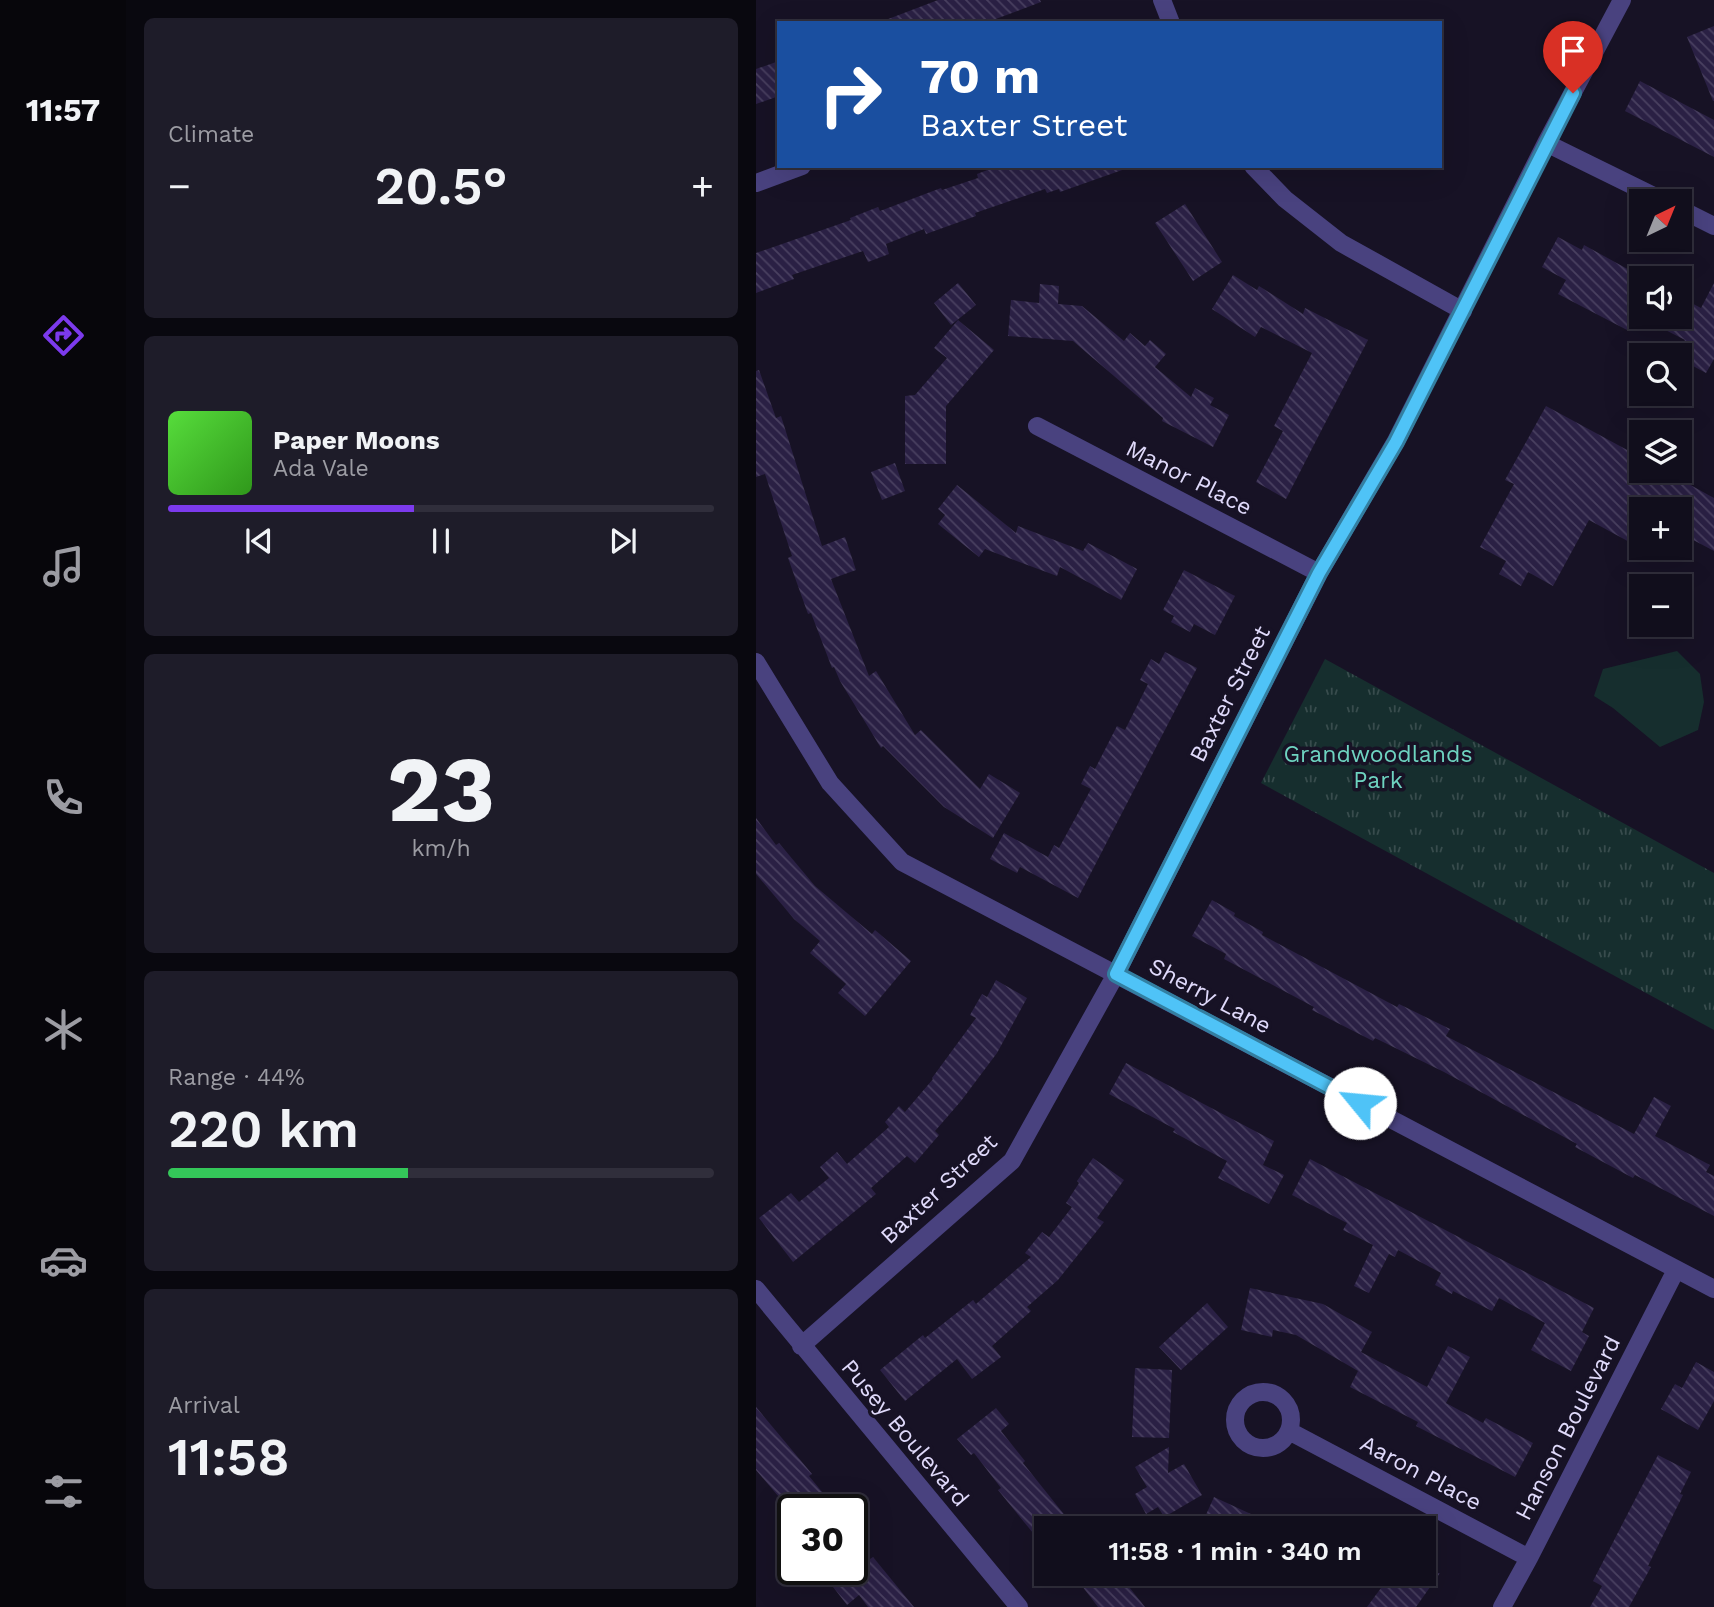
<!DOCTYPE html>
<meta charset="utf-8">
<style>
body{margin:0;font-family:"Work Sans",sans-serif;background:#1e1c29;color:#f1f3f6;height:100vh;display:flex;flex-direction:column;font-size:26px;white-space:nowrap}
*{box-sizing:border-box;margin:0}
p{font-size:23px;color:#9c9ca3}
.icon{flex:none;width:38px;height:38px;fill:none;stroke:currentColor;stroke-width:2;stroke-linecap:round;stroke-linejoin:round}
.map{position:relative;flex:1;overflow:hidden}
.drawer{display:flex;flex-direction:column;gap:18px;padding:18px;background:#09080f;width:630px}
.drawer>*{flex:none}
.top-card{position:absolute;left:21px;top:21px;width:665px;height:147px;border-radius:0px;box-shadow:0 7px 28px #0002,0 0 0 2px #302e3b;background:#1a4fa0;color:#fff;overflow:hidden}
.needle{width:46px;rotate:43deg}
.tools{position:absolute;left:873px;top:189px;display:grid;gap:14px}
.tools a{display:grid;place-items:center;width:63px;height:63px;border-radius:0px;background:#110e1c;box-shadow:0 7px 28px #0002,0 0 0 2px #302e3b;font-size:35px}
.speed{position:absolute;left:21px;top:1494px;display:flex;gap:14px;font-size:35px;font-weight:700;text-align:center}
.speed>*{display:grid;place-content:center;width:91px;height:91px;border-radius:50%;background:#110e1c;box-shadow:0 7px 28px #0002,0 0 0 2px #302e3b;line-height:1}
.speed .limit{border:4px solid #111;border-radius:10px;background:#fff;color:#111}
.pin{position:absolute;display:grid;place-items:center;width:60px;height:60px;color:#fff;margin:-72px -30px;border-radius:50% 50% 50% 0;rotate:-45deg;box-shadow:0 0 7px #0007}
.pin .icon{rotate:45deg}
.me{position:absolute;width:77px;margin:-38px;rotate:298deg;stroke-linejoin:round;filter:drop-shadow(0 0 5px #0008)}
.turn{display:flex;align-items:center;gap:24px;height:147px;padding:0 28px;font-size:32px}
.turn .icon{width:91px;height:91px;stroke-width:2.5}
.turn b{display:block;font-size:49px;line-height:60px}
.big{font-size:52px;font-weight:600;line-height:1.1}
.drawer .card{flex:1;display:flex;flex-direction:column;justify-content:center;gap:10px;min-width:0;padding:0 24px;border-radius:10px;background:#1e1c29}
.drawer .dial{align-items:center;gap:0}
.dial b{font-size:91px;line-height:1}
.song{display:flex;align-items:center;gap:21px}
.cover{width:84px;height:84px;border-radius:10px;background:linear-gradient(135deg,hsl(110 70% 55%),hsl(110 70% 35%))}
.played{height:7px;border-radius:4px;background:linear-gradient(90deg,#7c3aed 45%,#302e3b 45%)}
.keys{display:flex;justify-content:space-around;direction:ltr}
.heat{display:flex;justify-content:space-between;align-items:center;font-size:38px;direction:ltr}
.charge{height:10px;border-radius:5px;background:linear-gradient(90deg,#34c759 44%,#302e3b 0)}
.trip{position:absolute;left:278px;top:1516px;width:402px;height:70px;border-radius:0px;background:#110e1c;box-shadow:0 7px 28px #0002,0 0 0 2px #302e3b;font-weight:600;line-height:70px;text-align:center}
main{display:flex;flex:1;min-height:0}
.menu{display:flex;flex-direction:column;width:126px;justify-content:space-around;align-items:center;background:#07060b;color:#9c9ca3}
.menu .icon{width:49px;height:49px}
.menu .current{color:#7c3aed}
.menu b{font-size:32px;color:#f1f3f6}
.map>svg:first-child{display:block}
</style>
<main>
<nav class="menu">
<b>11:57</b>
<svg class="icon current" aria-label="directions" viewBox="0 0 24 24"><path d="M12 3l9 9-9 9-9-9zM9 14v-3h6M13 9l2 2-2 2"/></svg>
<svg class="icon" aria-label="music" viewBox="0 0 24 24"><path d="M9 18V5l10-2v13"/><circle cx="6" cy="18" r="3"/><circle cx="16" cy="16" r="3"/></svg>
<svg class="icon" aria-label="phone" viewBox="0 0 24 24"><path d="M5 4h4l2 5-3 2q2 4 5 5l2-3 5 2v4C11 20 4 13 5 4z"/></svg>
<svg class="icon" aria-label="climate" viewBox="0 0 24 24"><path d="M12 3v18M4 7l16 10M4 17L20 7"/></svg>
<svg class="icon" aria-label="car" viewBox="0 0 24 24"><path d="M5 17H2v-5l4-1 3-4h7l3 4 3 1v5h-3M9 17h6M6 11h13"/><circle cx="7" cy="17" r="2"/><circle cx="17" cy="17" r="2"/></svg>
<svg class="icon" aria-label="filters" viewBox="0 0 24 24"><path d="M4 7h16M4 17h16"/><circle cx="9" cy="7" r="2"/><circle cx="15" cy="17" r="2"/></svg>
</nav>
<section class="drawer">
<div class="card"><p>Climate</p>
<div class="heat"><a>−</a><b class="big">20.5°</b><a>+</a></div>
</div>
<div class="card">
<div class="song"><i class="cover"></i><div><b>Paper Moons</b><p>Ada Vale</p></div></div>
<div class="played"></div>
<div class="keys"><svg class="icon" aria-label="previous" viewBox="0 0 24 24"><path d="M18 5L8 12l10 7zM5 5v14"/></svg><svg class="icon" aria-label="pause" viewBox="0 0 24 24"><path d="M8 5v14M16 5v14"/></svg><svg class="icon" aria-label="next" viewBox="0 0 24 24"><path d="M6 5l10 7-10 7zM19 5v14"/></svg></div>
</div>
<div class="card dial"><b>23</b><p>km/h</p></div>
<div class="card"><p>Range · 44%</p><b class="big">220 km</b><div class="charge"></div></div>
<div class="card"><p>Arrival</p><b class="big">11:58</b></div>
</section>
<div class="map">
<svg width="958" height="1607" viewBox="0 0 958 1607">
<defs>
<pattern id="park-tufts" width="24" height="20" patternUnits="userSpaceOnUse" patternTransform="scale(1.75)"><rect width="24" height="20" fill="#162e2e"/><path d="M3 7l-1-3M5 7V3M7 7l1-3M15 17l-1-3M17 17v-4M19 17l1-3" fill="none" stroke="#384c4d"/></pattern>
<pattern id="building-back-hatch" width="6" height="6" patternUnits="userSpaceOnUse" patternTransform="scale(1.75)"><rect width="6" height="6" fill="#2a2044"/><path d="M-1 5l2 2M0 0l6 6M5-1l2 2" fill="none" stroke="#494060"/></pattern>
</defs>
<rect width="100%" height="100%" fill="#171225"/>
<path fill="#162e2e" d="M 921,651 L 944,674 L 948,702 L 942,730 L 904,747 L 857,708 L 838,696 L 847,669 Z"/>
<path fill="url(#park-tufts)" d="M 569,659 L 958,873 L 958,1030 L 505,783 Z"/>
<path fill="url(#building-back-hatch)" d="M 182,0 L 284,0 L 285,2 L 229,23 L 127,23 L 127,21 Z
M 958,26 L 958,101 L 957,101 L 931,37 Z
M 23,61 L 23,96 L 0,104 L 0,69 Z
M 884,81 L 958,120 L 958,157 L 869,111 Z
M 242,166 L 369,166 L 369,169 L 304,192 L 303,189 L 291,193 L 289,189 L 219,213 L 220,216 L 170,234 L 168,229 L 130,244 L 133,254 L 112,262 L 107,251 L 36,275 L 38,279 L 0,293 L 0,253 L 95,220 L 94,218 L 122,207 L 124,211 L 185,188 L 186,190 L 222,178 L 221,174 Z
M 429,204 L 466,262 L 437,281 L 399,223 Z
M 802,237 L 826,250 L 828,245 L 886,277 L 886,317 L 924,317 L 924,297 L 945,308 L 958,283 L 958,359 L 950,373 L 924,359 L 924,355 L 921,355 L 929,340 L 880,315 L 871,330 L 802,294 L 810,280 L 786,267 Z
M 477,275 L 501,290 L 503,286 L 547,314 L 549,308 L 612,340 L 530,499 L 500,482 L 527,431 L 518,426 L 556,353 L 505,327 L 499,337 L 456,309 Z
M 202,283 L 220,305 L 195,325 L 178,303 Z
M 284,284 L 303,286 L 302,304 L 326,306 L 368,341 L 374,333 L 389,346 L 394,340 L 410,354 L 399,367 L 435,397 L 439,388 L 458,398 L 454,405 L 473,415 L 457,447 L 406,421 L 407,418 L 317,341 L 252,336 L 255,300 L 283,303 Z
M 202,320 L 238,350 L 190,406 L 190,464 L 149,464 L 149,396 L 159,395 L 191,358 L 178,348 Z
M 3,370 L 20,418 L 25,416 L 66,546 L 89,537 L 100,570 L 75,579 L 113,676 L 120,671 L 159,735 L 165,730 L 224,789 L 233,774 L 264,793 L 237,838 L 188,807 L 127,746 L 125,748 L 84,681 L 78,667 L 76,668 L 55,613 L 52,614 L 32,558 L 36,556 L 9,474 L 0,477 L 0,371 Z
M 790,406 L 886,458 L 886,471 L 909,471 L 958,498 L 958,551 L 924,533 L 924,509 L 886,509 L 886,530 L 877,544 L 833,520 L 797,586 L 772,572 L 765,586 L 743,574 L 750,561 L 724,547 L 758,484 L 749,480 Z
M 139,463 L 149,491 L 126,500 L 115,472 Z
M 201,485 L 260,533 L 262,526 L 327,551 L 332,543 L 381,569 L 365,600 L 304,567 L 301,576 L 229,549 L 223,557 L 182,524 L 189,515 L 182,509 Z
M 428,570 L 479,596 L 459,635 L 438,624 L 434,632 L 415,622 L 418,616 L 407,610 Z
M 409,652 L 441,668 L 322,898 L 264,867 L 261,873 L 234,859 L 248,833 L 292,857 L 298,845 L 303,848 L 335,789 L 325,784 L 334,766 L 339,769 L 361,726 L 369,730 L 392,684 L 384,680 L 395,659 L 403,664 Z
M 0,818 L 20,845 L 23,843 L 59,886 L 116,934 L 119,930 L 155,961 L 109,1016 L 82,993 L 90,984 L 54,953 L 64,941 L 38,919 L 0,874 Z
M 456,900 L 479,913 L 478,916 L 507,932 L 506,935 L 641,1007 L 643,1004 L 694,1029 L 690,1036 L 878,1134 L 898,1097 L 915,1106 L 899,1136 L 954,1165 L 950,1172 L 958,1176 L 958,1216 L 879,1175 L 877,1178 L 819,1147 L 821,1144 L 688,1072 L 619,1038 L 617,1041 L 556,1010 L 558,1007 L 468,959 L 470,954 L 436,936 Z
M 240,980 L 271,998 L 241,1053 L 205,1101 L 179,1131 L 183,1135 L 159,1163 L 151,1156 L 115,1188 L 120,1194 L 37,1262 L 3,1218 L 35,1193 L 43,1202 L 73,1178 L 64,1167 L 81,1152 L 91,1164 L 133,1127 L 129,1122 L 143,1106 L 149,1112 L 177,1079 L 176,1078 L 220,1018 L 214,1015 L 226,994 L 231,997 Z
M 370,1063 L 518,1141 L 507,1165 L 528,1175 L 513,1204 L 462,1178 L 471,1161 L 417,1132 L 419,1129 L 353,1094 Z
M 337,1158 L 368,1180 L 341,1218 L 348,1222 L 302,1280 L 271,1307 L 275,1311 L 236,1346 L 245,1357 L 216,1379 L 201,1359 L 149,1401 L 124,1370 L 167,1335 L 169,1338 L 217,1300 L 220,1304 L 275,1257 L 269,1253 L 286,1232 L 293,1237 L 316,1207 L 310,1203 L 323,1183 L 321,1181 Z
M 554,1159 L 838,1308 L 826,1332 L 833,1336 L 815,1371 L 775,1350 L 789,1323 L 743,1298 L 736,1311 L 697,1291 L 696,1294 L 679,1285 L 685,1273 L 642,1250 L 639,1257 L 633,1254 L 613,1293 L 598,1286 L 617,1245 L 587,1230 L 591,1223 L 536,1195 Z
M 494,1288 L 567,1304 L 616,1332 L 605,1352 L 671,1387 L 692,1346 L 714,1357 L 690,1403 L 727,1423 L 730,1418 L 777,1443 L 759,1477 L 660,1426 L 662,1422 L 594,1387 L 602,1371 L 540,1335 L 517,1330 L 516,1337 L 485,1330 Z
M 451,1303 L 472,1327 L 425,1370 L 403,1347 Z
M 940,1362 L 958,1372 L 958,1401 L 942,1430 L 905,1409 L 919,1384 L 926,1388 Z
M 379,1368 L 416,1370 L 413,1438 L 376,1437 Z
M 0,1407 L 56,1474 L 53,1476 L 81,1510 L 34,1510 L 0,1470 Z
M 240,1408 L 253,1424 L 245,1431 L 269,1461 L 267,1463 L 319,1528 L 290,1528 L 290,1549 L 242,1490 L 245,1488 L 218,1453 L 215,1455 L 201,1439 Z
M 413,1447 L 412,1473 L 428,1464 L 446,1495 L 410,1516 L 410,1520 L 402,1507 L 390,1514 L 379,1494 L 391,1487 L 379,1467 Z
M 902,1455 L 935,1472 L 924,1494 L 927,1495 L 892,1566 L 895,1567 L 873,1607 L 834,1607 L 846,1586 L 837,1581 Z
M 458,1497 L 525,1528 L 444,1528 Z
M 96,1537 L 114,1559 L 117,1557 L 158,1607 L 112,1607 L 103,1595 L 91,1605 L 64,1570 L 96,1570 Z
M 316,1573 L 362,1573 L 389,1607 L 342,1607 Z
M 636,1573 L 684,1573 L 660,1607 L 611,1607 Z"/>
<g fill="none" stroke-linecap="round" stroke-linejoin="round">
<path stroke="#49427f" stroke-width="18" d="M 406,0 L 415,23
M 790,143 L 908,201
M 497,166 L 529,199 L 585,243 L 707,311
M 0,183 L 46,166
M 924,209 L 958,226
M 281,426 L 563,573
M 0,662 L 74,783 L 146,862 L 958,1289
M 0,1289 L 263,1607
M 45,1346 L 256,1161 L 360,974 L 563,573 L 640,441 L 790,143 L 866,0
M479 1420a28 28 0 1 1 56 0a28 28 0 1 1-56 0Z
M 533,1431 L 773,1558
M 746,1607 L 773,1558 L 920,1270"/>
</g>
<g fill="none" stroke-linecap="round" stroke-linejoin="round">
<g stroke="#337fa1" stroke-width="18">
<path id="route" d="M 604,1103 L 360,974 L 563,573 L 640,442 L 817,93"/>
</g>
<use href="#route" stroke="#4fc3f7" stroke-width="12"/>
</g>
<g text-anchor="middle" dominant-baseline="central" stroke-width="7" stroke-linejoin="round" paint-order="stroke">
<g font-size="23" fill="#e0dafb" stroke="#171225">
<text transform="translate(433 478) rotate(27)">Manor Place</text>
<text transform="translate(474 694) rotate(-63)">Baxter Street</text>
<text transform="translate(454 996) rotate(28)">Sherry Lane</text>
<text transform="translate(183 1189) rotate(-43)">Baxter Street</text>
<text transform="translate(812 1428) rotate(-63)">Hanson Boulevard</text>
<text transform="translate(149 1433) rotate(50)">Pusey Boulevard</text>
<text transform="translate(665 1473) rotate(28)">Aaron Place</text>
</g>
<g font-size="23" fill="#6ed3c0" stroke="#171225">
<text x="622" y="754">Grandwoodlands<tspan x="622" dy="26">Park</tspan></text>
</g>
</g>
</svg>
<div class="tools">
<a><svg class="needle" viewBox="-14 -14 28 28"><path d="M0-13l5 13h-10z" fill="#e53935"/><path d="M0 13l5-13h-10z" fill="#9c9ca3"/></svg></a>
<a><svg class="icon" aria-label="sound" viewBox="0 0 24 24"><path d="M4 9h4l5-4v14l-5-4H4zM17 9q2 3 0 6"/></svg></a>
<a><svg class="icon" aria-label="search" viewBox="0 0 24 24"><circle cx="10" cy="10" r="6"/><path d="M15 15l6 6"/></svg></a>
<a><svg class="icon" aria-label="layers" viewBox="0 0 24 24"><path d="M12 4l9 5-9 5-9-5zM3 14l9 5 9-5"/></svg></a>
<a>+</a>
<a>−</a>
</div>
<div class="speed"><div class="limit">30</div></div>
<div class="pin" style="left:817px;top:93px;background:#d93025"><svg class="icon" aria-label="arrive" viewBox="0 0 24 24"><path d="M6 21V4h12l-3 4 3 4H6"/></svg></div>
<svg class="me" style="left:604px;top:1103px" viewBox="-20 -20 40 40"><circle r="19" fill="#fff"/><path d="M0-13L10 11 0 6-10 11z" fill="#4fc3f7"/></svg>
<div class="trip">11:58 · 1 min · 340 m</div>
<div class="top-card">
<div class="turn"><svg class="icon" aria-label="right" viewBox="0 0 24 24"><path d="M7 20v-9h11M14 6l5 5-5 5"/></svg><div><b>70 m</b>Baxter Street</div></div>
</div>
</div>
</main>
